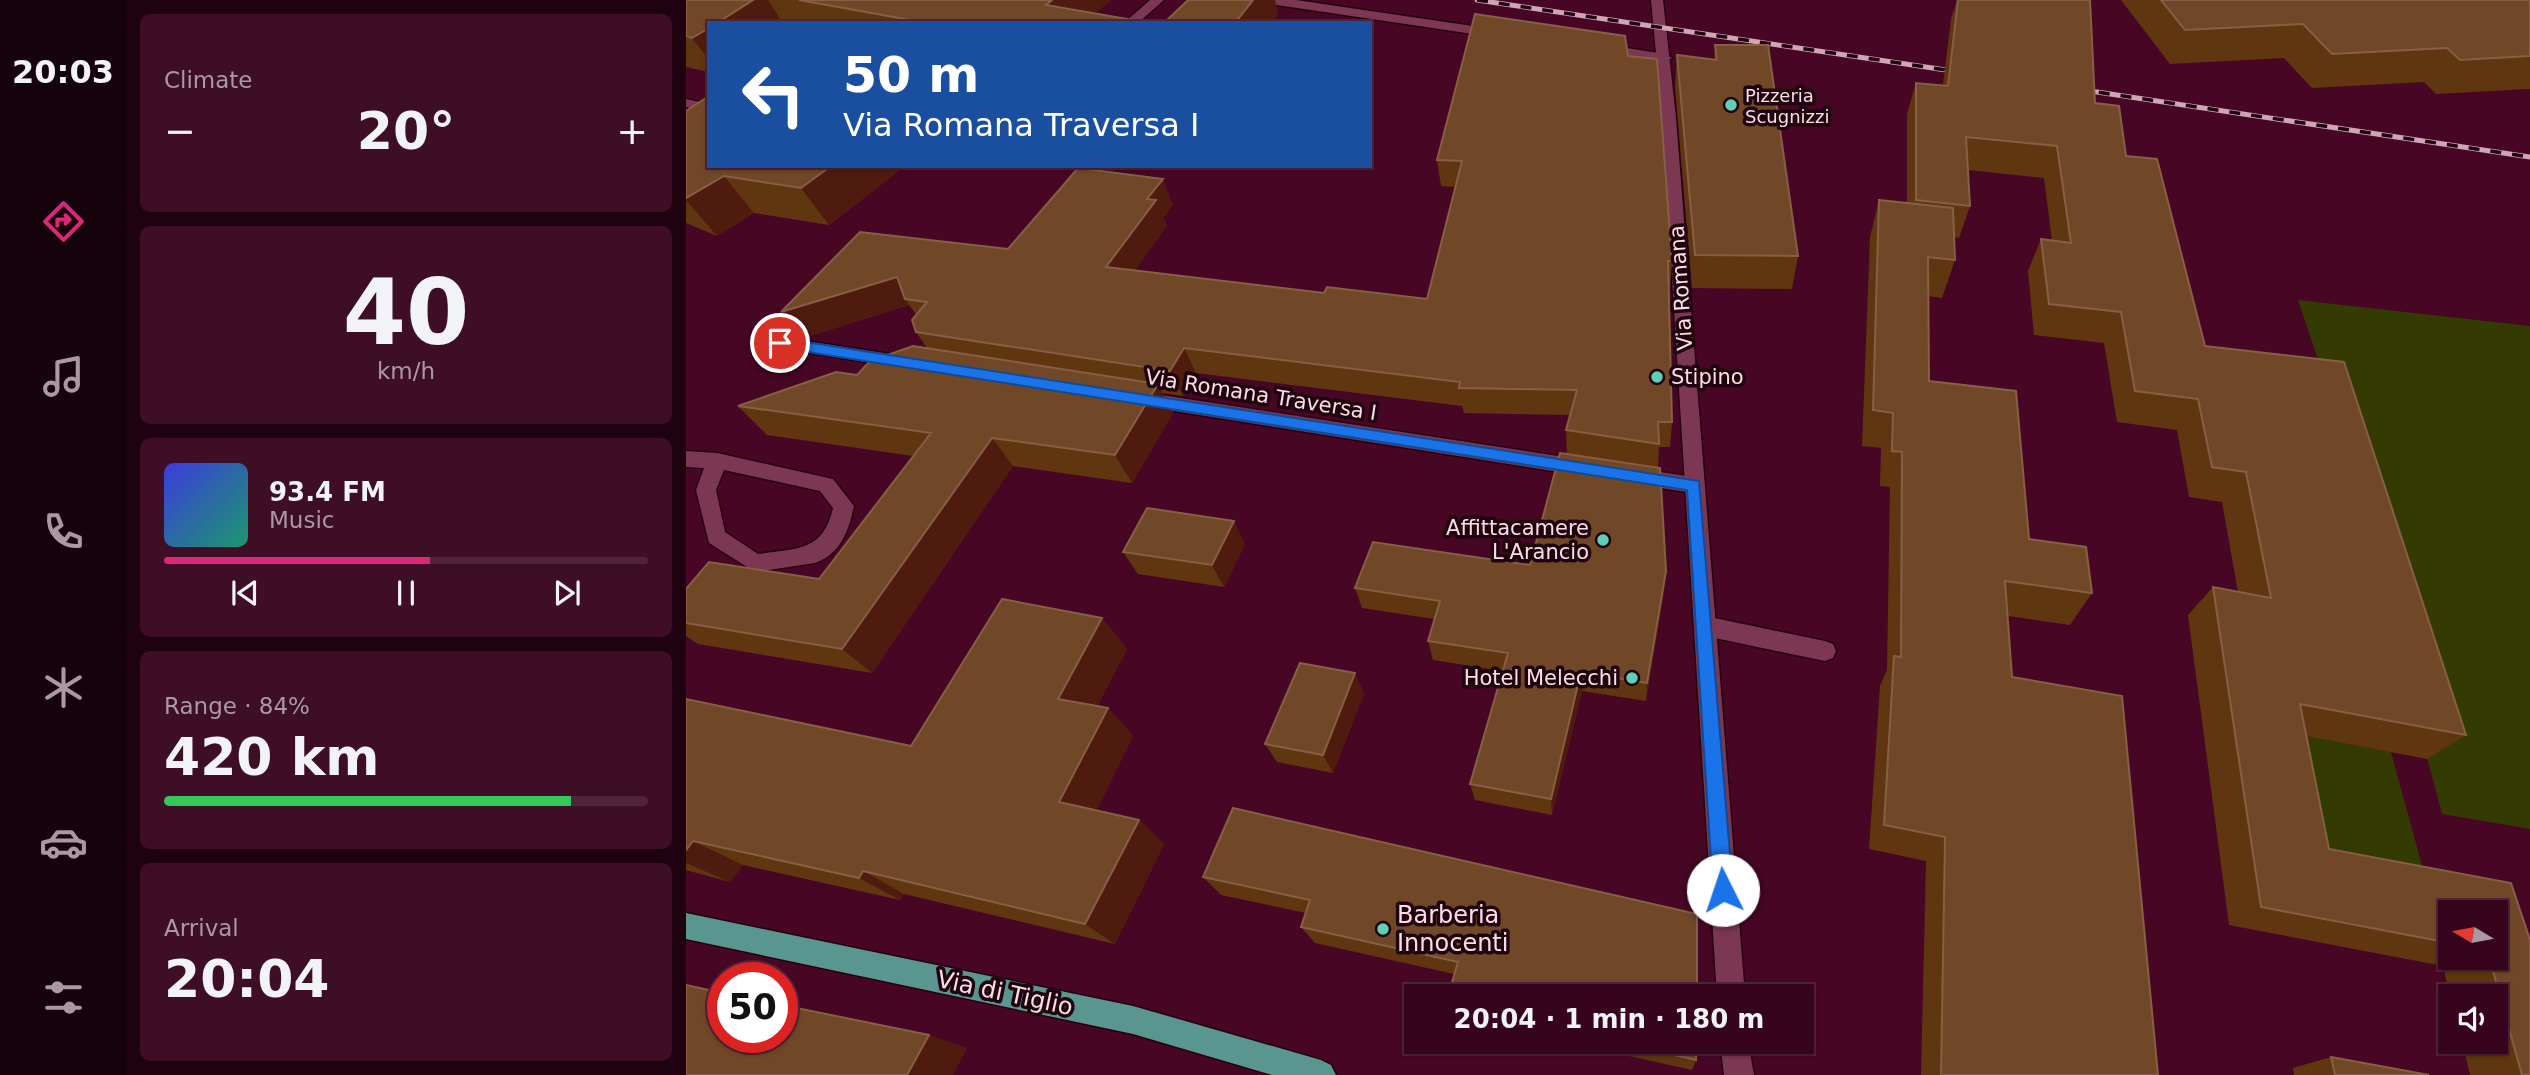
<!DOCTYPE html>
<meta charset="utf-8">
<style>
body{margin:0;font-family:"DejaVu Sans",sans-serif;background:#3d0e25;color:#f1f3f6;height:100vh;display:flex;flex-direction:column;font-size:26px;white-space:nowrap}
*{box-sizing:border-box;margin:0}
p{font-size:23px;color:#aa98a3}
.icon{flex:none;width:38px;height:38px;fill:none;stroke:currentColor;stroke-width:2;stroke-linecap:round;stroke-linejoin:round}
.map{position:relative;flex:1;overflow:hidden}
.side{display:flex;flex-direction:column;gap:14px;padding:14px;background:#1e020f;width:560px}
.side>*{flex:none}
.top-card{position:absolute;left:21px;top:21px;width:665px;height:147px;border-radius:0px;box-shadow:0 2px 5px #0004,0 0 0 2px #50253b;background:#1a4fa0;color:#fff;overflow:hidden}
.needle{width:46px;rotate:280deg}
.fabs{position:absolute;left:1752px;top:900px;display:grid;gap:14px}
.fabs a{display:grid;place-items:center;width:70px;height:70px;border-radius:0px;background:#36041c;box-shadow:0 2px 5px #0004,0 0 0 2px #50253b;font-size:35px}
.speed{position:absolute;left:21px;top:962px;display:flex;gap:14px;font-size:35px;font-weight:700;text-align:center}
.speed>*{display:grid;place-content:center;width:91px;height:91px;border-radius:50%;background:#36041c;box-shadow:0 2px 5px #0004,0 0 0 2px #50253b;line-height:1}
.speed .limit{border:10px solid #d22;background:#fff;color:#111}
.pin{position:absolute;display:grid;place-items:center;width:60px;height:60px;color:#fff;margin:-30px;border:4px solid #fff;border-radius:50%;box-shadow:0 2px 7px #0007}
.me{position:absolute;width:77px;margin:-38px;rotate:356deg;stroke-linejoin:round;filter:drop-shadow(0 0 5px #0008)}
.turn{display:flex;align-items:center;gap:24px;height:147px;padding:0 21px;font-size:32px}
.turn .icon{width:91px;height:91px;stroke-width:2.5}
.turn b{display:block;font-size:49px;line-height:60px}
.big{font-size:52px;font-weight:700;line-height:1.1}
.side .card{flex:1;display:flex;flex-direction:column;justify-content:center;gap:10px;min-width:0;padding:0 24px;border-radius:10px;background:#3d0e25}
.side .dial{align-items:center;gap:0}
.dial b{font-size:91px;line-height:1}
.song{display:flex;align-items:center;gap:21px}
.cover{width:84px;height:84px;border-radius:10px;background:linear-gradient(135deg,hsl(240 70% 55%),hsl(160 70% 35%))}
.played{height:7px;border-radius:4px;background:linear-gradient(90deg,#db2777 55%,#50253b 55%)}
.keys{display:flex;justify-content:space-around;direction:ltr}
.heat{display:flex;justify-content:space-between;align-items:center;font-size:38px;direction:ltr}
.charge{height:10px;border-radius:5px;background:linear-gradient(90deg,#34c759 84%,#50253b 0)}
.trip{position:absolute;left:718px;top:984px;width:410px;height:70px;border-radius:0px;background:#36041c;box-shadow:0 2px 5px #0004,0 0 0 2px #50253b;font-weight:700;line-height:70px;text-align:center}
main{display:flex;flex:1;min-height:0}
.tab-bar{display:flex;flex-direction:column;width:126px;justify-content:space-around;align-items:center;background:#16020b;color:#aa98a3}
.tab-bar .icon{width:49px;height:49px}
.tab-bar .on{color:#db2777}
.tab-bar b{font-size:32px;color:#f1f3f6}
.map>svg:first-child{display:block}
</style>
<main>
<nav class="tab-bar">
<b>20:03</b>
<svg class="icon on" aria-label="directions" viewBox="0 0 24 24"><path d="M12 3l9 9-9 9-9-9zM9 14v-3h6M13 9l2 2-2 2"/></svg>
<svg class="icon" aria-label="music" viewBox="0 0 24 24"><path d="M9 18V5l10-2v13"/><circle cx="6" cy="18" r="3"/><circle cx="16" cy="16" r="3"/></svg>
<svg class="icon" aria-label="phone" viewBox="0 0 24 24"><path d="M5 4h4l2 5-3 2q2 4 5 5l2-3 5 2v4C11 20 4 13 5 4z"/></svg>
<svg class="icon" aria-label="climate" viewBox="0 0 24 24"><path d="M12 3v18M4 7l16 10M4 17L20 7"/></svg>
<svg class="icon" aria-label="car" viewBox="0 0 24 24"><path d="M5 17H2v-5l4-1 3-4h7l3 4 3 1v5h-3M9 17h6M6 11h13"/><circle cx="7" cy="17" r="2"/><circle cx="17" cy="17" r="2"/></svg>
<svg class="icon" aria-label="filters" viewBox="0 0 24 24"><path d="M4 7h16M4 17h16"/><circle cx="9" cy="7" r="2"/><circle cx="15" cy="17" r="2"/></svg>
</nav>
<section class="side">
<div class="card"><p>Climate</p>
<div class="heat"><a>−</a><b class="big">20°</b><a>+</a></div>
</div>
<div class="card dial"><b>40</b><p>km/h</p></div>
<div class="card">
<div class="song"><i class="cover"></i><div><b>93.4 FM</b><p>Music</p></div></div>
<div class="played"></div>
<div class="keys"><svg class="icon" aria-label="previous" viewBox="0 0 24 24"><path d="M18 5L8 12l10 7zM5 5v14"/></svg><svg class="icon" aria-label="pause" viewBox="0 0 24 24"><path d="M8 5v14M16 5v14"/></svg><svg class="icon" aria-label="next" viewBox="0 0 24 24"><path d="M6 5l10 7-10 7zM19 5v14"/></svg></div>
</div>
<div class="card"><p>Range · 84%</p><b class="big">420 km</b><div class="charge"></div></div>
<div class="card"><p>Arrival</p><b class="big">20:04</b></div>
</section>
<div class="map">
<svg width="1844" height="1075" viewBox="0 0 1844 1075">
<rect width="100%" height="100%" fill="#480625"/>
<path fill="#333b02" d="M 1612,300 L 1844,326 L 1844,829 L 1756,814 L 1651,416 Z
M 1584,729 L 1705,752 L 1744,895 L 1609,869 Z"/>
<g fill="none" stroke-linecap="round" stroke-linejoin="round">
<g stroke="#26000e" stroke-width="3">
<path id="lane" d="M 464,0 L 478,0 L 452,23 L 438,23 Z
M 0,99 L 23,104 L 23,112 L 0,107 Z
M 0,451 L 31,453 L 147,479 L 168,506 C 163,530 155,554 129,563 L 69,572 L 23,543 L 10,490 L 18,468 L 0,467 ZM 38,470 L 134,491 L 147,508 C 137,552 111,548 72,554 L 39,532 L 30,490 Z
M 1019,616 L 1139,641 L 1147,644 L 1150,651 L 1147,658 L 1139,661 L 1019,636 L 1011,633 L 1008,626 L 1011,619 Z"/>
</g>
<g stroke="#26000e" stroke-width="3">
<path id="street" d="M 578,0 L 610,0 L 814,30 L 821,34 L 814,38 L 584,4 Z
M 915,44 L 979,54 L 986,58 L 979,62 L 910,51 L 908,48 Z
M 94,337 L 217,356 L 226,362 L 217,368 L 88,347 L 85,343 Z
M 456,392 L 898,460 L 905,463 L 908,468 L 905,473 L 898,476 L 456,406 L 447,399 Z
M 947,468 L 1008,477 L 1015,479 L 1018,485 L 1015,491 L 1008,493 L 947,484 L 940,481 L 937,476 L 940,471 Z"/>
</g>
<g stroke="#26000e" stroke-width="3">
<path id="secondary" d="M 965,0 L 977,0 L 990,118 L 1059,996 L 1031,996 L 976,118 Z
M 1034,1041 L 1062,1041 L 1068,1075 L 1038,1075 Z"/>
</g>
<g stroke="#26000e" stroke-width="3">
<path id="primary" d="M 0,913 L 447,1006 L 635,1060 L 645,1065 L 650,1075 L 586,1075 L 447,1034 L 0,939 Z"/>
</g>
<use href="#lane" fill="#7c3752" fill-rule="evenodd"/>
<use href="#street" fill="#7c3752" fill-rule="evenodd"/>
<use href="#secondary" fill="#7c3752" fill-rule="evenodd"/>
<use href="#primary" fill="#599690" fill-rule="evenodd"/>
<g stroke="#d0a6b5" stroke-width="5">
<path id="rail" d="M 791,0 L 1280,73
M 1391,89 L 1844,157"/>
</g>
<use href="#rail" stroke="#1e040e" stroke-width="3.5" stroke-dasharray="11" stroke-linecap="butt"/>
</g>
<path fill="#5f3610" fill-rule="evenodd" d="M 0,0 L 425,0 L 409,13 L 464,23 L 23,23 L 23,72 L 0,67 Z
M 1271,0 L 1272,0 L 1409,103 L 1440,156 L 1519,346 L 1780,735 L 1741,759 L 1620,736 L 1643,849 L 1825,883 L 1844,1075 L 1784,1075 L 1776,1041 L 1810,1041 L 1810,996 L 1764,996 L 1757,966 L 1543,925 L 1502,615 L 1527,587 L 1552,592 L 1536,502 L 1503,497 L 1491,430 L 1431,422 L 1418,343 L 1348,335 L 1342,271 L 1355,239 L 1366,241 L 1358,178 L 1282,170 L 1284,206 L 1273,238 L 1268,237 L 1269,260 L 1256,298 L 1242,296 L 1243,381 L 1343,539 L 1406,593 L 1384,625 L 1322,616 L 1326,677 L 1472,1075 L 1235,1075 L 1240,861 L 1183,849 L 1194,686 L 1201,670 L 1204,487 L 1194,486 L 1195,448 L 1176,446 L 1184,237 L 1193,200 L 1221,203 L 1221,114 L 1230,83 L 1257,85 L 1265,19 ZM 1764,912 L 1810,957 L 1764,957 Z
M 1435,0 L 1844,0 L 1844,89 L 1750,94 L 1738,82 L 1626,88 L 1598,58 L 1484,64 Z
M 1029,45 L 1112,256 L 1106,289 L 1006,288 L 989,87 L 991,55 L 1028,59 Z
M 942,56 L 986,261 L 984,287 L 983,287 L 986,422 L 984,447 L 973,447 L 972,468 L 978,592 L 960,701 L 896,691 L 866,815 L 789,800 L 784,784 L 817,671 L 747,660 L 742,641 L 748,619 L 676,608 L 669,588 L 844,565 L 881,454 L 880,430 L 884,415 L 778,413 L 776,406 L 510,373 L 497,396 L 477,393 L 487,413 L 446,483 L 327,466 L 186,673 L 12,644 L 0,636 L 0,589 L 133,579 L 227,456 L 81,435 L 52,406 L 171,375 L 241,348 L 230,332 L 230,314 L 223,305 L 117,338 L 322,249 L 487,205 L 477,218 L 481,226 L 449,270 L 638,293 L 741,299 L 769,187 L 755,186 L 751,160 Z
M 0,111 L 219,166 L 143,225 L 68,213 L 31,236 L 0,223 Z
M 559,544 L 538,587 L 452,574 L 437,552 Z
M 416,618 L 441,649 L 411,706 L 422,708 L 447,736 L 410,811 L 453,820 L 478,844 L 429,944 L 218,894 L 214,900 L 57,865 L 44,882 L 0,870 L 0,699 L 225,746 Z
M 678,693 L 647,773 L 591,762 L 579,744 Z
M 517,877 L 1011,914 L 768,974 L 629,943 L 615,927 L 620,913 L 535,895 Z
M 876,1041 L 1010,1041 L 1010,1060 L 1006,1070 Z
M 1645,1057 L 1743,1075 L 1608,1075 L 1607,1068 Z"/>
<path fill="#4f1b0f" d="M 67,0 L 82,0 L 97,23 L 31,23 Z
M 366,0 L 425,0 L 398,23 L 360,5 Z
M 567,0 L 589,0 L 592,14 L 586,23 L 549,23 Z
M 23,28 L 23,60 L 6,38 Z
M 145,166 L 219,166 L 143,225 L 115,188 Z
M 38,176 L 68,213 L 31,236 L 0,200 L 0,198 Z
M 477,179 L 487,205 L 477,218 L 481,226 L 433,293 L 420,267 L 461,199 Z
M 211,277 L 219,299 L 223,305 L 117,338 L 95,312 Z
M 498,348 L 510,373 L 497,396 L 484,371 Z
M 472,384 L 487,413 L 446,483 L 429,455 Z
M 306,438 L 327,466 L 186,673 L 156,649 Z
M 548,521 L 559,544 L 538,587 L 526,565 Z
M 980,571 L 978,592 L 960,701 L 961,683 Z
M 416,618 L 441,649 L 399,728 L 372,699 Z
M 895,672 L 896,691 L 866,815 L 865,799 Z
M 669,673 L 678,693 L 647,773 L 637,755 Z
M 422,708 L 447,736 L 402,827 L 373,802 Z
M 453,820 L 478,844 L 429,944 L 399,924 Z
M 7,841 L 57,865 L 44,882 L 0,863 L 0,850 Z
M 177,871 L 218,894 L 214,900 L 173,878 Z
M 243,1035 L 281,1048 L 267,1075 L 221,1075 Z"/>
<path fill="#704727" stroke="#865f45" stroke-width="2" d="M 0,0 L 67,0 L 31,23 L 23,23 L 23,28 L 6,38 L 0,36 Z
M 113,0 L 366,0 L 360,5 L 464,23 L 241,23 Z
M 502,0 L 567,0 L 549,23 L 478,23 Z
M 1272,0 L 1404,0 L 1409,103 L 1433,106 L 1440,156 L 1471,159 L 1519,346 L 1658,362 L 1780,735 L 1614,704 L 1643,849 L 1825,883 L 1844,940 L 1844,1075 L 1836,1075 L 1803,957 L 1810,957 L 1810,912 L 1764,912 L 1764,943 L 1575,907 L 1527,587 L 1585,598 L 1560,472 L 1526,467 L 1512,399 L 1449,391 L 1435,312 L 1363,304 L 1355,239 L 1385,243 L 1371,146 L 1280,137 L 1284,206 L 1230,200 L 1230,83 L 1262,86 Z
M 1475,0 L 1844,0 L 1844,56 L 1774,60 L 1761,48 L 1646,54 L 1617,24 L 1499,30 Z
M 789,14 L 939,36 L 942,56 L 971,59 L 986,261 L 982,261 L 986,422 L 972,422 L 973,444 L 880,430 L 891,390 L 773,388 L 774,382 L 498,348 L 484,371 L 230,332 L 226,320 L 241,302 L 219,299 L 211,277 L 95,312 L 174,232 L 322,249 L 392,168 L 477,179 L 461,199 L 470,200 L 420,267 L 638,293 L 641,287 L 741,299 L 776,161 L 751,160 Z
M 1029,45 L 1082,45 L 1112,256 L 1009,255 L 991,55 L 1031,60 Z
M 23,96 L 23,166 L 145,166 L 115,188 L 38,176 L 0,198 L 0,111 Z
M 1193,200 L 1267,208 L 1269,260 L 1242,257 L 1243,381 L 1330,391 L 1343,539 L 1400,547 L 1406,593 L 1319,581 L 1326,677 L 1436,696 L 1472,1075 L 1255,1075 L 1259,837 L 1198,825 L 1208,656 L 1215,657 L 1216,452 L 1206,451 L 1207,413 L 1187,410 Z
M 227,346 L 472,384 L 429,455 L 306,438 L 156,649 L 0,623 L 0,589 L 23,562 L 133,579 L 245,433 L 52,406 L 150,372 L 171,375 L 184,361 Z
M 874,453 L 974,468 L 980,571 L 961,683 L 895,672 L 865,799 L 784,784 L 822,653 L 742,641 L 754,601 L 669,588 L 687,542 L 844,565 Z
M 461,508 L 548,521 L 526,565 L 437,552 Z
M 316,599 L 416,618 L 372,699 L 422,708 L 373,802 L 453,820 L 399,924 L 177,871 L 173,878 L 7,841 L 0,850 L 0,699 L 225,746 Z
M 614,663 L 669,673 L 637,755 L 579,744 Z
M 547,808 L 1011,914 L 1011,996 L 762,996 L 772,962 L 615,927 L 624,900 L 517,877 Z
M 0,985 L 37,993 L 37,1038 L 96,1038 L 96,1005 L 243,1035 L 221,1075 L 0,1075 Z
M 927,1041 L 1010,1041 L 1010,1060 Z
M 1645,1057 L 1743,1075 L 1649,1075 Z"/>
<path fill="#1a73e8" stroke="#114b97" stroke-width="2" d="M 94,338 L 1013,481 L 1047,890 L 1044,897 L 1037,900 L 1030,897 L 1027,890 L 1001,490 L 89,347 L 89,340 Z"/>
<g fill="#5eceb7" stroke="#1e040e" stroke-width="2.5">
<circle cx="1045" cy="105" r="7"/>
<circle cx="971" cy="377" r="7"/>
<circle cx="917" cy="540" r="7"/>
<circle cx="946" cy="678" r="7"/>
<circle cx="697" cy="929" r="7"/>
</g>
<g text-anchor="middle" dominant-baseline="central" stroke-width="7" stroke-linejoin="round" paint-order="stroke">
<g font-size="18" fill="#fedce6" stroke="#1e040e" text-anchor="start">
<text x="1059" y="95">Pizzeria<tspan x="1059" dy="21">Scugnizzi</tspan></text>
</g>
<g font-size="21" fill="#fedce6" stroke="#1e040e">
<text transform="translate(995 288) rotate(-94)">Via Romana</text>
<text transform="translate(575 395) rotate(9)">Via Romana Traversa I</text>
</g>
<g font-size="21" fill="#fedce6" stroke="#1e040e" text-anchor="end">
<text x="985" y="377" text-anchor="start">Stipino</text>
<text x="903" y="528">Affittacamere<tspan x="903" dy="24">L'Arancio</tspan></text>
<text x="932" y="678">Hotel Melecchi</text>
</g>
<g font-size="24" fill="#fedce6" stroke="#1e040e" text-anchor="start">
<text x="711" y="915">Barberia<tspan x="711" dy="28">Innocenti</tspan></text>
</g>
<g font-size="24" fill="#fedce6" stroke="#1e040e">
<text transform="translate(319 993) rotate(12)">Via di Tiglio</text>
</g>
</g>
</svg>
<div class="fabs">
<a><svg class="needle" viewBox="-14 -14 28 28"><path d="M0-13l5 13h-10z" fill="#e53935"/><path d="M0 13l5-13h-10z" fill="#aa98a3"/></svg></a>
<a><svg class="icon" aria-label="sound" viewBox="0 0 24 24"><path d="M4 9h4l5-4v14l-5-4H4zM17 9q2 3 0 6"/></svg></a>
</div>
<div class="speed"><div class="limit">50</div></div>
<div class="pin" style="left:94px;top:343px;background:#d93025"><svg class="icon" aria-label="arrive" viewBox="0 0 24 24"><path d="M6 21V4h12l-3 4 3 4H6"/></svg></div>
<svg class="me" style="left:1037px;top:890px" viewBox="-20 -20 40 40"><circle r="19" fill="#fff"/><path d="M0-13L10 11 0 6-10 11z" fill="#1a73e8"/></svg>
<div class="trip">20:04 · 1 min · 180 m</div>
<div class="top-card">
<div class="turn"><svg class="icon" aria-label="left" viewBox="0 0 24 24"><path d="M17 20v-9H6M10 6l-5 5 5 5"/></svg><div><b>50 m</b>Via Romana Traversa I</div></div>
</div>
</div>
</main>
